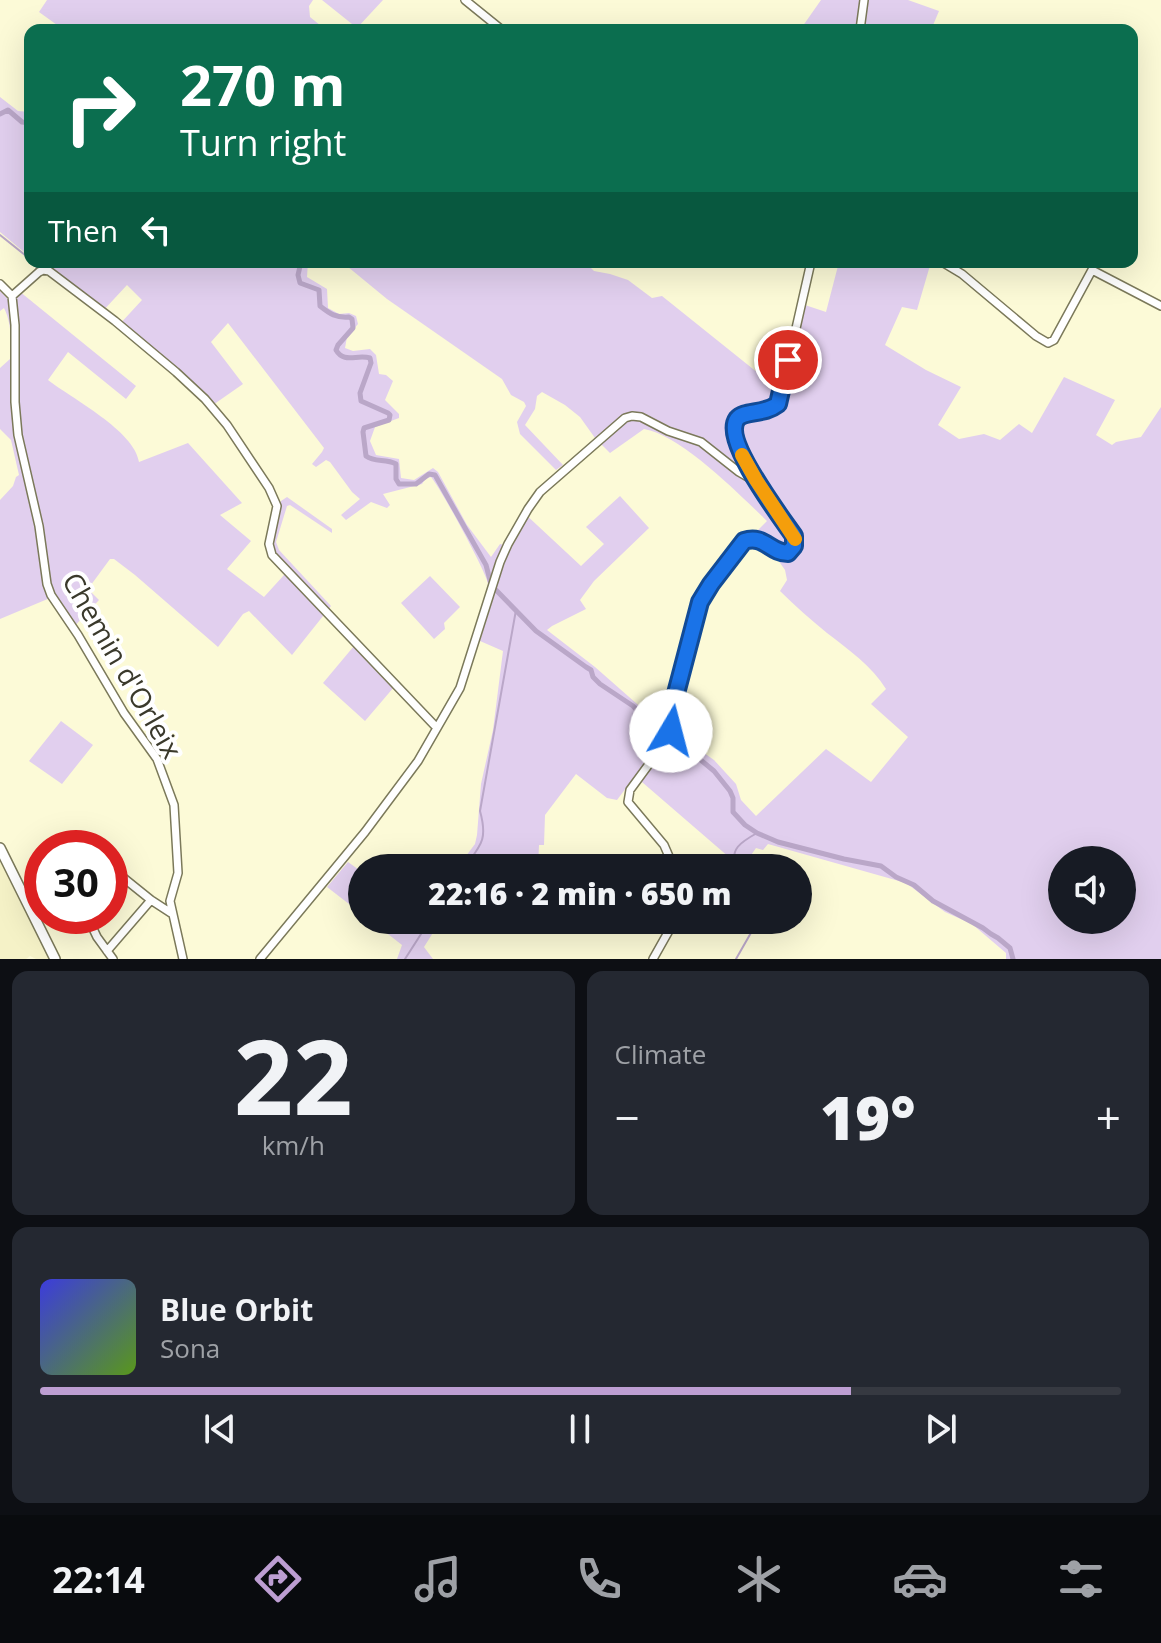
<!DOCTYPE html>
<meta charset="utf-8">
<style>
body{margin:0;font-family:"Open Sans",sans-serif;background:#242831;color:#f1f3f6;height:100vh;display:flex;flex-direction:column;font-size:30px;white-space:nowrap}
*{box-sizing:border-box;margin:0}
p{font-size:26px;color:#9ea1a6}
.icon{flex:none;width:44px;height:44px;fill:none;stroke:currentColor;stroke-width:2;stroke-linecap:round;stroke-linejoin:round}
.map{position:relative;height:959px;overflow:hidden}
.details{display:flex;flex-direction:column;gap:12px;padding:12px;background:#0d0f14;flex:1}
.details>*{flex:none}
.hud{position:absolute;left:24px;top:24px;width:1114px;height:244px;border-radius:16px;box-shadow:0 8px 32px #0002;background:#0b6e4f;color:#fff;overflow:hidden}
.controls{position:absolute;left:1048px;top:846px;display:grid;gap:16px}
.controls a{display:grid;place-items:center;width:88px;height:88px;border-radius:50%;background:#171b24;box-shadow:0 8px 32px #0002;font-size:40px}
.speed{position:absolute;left:24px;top:830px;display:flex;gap:16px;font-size:40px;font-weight:700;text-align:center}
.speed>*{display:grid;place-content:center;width:104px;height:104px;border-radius:50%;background:#171b24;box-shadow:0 8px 32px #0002;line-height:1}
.speed .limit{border:12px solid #d22;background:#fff;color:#111}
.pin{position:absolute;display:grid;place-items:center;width:68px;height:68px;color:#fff;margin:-34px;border:4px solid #fff;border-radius:50%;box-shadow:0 2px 8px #0007}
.me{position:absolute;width:88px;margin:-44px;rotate:8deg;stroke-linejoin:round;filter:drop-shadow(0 0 6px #0008)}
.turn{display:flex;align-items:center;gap:28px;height:168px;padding:0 24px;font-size:36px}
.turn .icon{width:104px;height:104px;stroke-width:2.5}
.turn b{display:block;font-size:56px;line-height:68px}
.then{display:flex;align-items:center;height:76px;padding:0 24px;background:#0003;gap:16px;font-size:30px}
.big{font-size:60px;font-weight:800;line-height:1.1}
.details .card{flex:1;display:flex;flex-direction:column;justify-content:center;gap:12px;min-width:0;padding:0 28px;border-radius:16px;background:#242831}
.details .dial{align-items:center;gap:0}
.dial b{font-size:104px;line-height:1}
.song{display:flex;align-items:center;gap:24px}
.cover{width:96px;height:96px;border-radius:12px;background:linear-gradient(135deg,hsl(240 70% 55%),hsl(90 70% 35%))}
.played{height:8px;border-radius:4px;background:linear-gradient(90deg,#bd9ed2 75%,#363941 75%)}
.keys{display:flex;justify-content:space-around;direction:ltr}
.heat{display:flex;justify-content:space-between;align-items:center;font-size:44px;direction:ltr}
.details .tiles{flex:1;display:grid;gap:12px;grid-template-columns:1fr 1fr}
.card:last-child{grid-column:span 2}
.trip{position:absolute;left:348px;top:854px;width:464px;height:80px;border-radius:40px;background:#171b24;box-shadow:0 8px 32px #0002;font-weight:800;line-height:80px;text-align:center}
.tabs{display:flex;height:128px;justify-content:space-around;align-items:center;background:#090b0e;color:#9ea1a6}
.tabs .icon{width:56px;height:56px}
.tabs .on{color:#bd9ed2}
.tabs b{font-size:36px;color:#f1f3f6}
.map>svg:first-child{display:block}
</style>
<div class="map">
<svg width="1161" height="959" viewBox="0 0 1161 959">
<rect width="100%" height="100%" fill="#fcfad7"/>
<path fill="#f5f2c7" d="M 0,860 L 39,938 L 49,959 L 36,959 L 30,956 L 26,959 L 0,959 Z"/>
<path fill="#e1cfee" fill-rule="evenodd" d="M 47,0 L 313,0 L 309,6 L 310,17 L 326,30 L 64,30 L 39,12 Z
M 322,0 L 383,0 L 357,28 Z
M 821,0 L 908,0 L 939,11 L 931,30 L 800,30 Z
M 0,97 L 18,111 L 30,112 L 30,257 L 0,232 Z
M 36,262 L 308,262 L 307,277 L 327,289 L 328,308 L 339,314 L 349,313 L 356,316 L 358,324 L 347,337 L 345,348 L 353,351 L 370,349 L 376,355 L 379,374 L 386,375 L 393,381 L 385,400 L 399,414 L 399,418 L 375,427 L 370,441 L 376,455 L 399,459 L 401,478 L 414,480 L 433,468 L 438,472 L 467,525 L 491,557 L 500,544 L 504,545 L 523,512 L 581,566 L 604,544 L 586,527 L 620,496 L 649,528 L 594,581 L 580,600 L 586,609 L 552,626 L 547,630 L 595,667 L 645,711 L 714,760 L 736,784 L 741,800 L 756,816 L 826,749 L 871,782 L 908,737 L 871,704 L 886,689 C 872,666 849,650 827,633 C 811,620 795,606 780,591 L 787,580 L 785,570 L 778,560 L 782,556 L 788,555 L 796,537 L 793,527 L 778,505 L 775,510 L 792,537 L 791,544 L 785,549 L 752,536 L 767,521 C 740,495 681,435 644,429 L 610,453 L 595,438 L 580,417 L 565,405 L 542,392 L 537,396 L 535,409 L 525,425 L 563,465 L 556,470 L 520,434 L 517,422 L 526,406 L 524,402 L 511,395 L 502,379 L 387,299 L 342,262 L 585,262 L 594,271 L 610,274 L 628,280 L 652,298 L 662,296 L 763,377 L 767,374 L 769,361 L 775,349 L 777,349 L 779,354 L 786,356 L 799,303 L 826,312 L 839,262 L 931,262 L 917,310 L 902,307 L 885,345 L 926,370 L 961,387 L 938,425 L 959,439 L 984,434 L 1000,440 L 1019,424 L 1032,433 L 1064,377 L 1115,400 L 1096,435 L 1112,445 L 1116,442 L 1141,437 L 1161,407 L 1161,959 L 1006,959 L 1006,953 L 972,924 L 945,912 L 906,883 L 768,844 L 763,850 L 756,848 L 742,868 L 734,868 L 730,858 L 635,776 L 617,800 L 607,798 L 576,774 L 545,815 L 544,845 L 539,845 L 538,868 L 489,868 L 479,859 L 473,868 L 457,868 L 475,844 L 477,835 L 481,784 L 493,730 L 503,651 L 480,641 L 484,627 L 478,622 C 481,612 488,593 488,584 C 487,573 440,487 431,477 L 425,479 L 422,484 L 383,494 L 390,505 L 387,508 L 371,502 L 346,520 L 341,515 L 360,499 L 352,492 L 330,462 L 326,460 L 316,467 L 312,464 L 322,452 L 324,448 L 228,323 L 211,342 L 243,384 L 210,407 L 185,382 L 118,326 L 142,300 L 127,285 L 101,313 ZM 1062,860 L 1122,860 L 1122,920 L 1062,920 Z
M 0,291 L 10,301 L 19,291 L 136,386 L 126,399 L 68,352 L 48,380 C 71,398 135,431 139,462 L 188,443 L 242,503 L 220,515 L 251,541 L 227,569 L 264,597 L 284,575 L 285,568 C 265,540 274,532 281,501 L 287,497 L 332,529 L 332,533 L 290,505 L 287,506 L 276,542 L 279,550 L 331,606 L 292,655 L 249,611 L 243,614 L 218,647 L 135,575 L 114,559 L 110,559 L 88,589 L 99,600 L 70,631 L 50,598 L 0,619 L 0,500 L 13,486 L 16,477 L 19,475 L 11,440 L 0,429 L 0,368 L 10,359 C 11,341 12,324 4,308 L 0,311 Z
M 430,576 L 460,607 L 444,623 L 445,629 L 434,639 L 401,603 Z
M 354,646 L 394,687 L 365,721 L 323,683 Z
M 61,721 L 93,745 L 62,784 L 29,761 Z
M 348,862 L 362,872 L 362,914 L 327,887 Z
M 370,920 L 398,920 L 414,932 L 423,920 L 441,920 L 424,947 L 433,959 L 397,959 L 402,945 Z"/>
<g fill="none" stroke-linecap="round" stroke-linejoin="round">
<path stroke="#baa7c8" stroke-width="2" d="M 0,235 L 30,259
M 33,262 L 38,266 L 35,271
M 464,868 C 481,845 488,840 480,811 L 516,610
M 736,868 C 729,849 741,842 757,833
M 405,959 L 430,920
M 736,959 L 752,931 L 754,920"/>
<path stroke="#baa7c8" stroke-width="5" d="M 0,114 L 8,110 L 22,122 L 30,123
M 301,262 L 298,275 L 300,283 L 319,290 L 320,306 C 330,314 336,318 349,317 L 352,319 L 353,328 L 338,345 L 336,350 C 344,364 357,354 370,358 L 371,363 L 360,393 L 361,401 L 388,413 L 390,415 L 389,420 L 364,428 L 363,432 L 366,456 C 375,463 386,458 396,464 L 396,479 L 399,484 L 416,484 L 429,474 L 435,475 L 486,565 L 491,584 L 495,589 L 536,631 L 586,667 L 591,670 L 593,677 L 600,684 L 633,706 L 649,723 L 673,737 L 714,771 L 730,791 L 733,798 L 733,812 L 745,825 L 757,833 L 778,842 L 844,859 L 881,866 L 896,877 L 914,885 L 933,901 L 983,928 L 991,934 L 998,938 L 1010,948 L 1013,959"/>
<g stroke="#7b795a" stroke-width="10">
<path id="minor" d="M 465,0 L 502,30
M 860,30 L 864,0
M 942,262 L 962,274 L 1036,336 L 1048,343 L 1054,340 L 1092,270 L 1161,306
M 0,284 L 12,296
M 12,296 L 15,325 L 15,402 L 18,435 L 39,526 L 47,584 L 51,595 L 78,635 L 124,713 L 157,759 L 174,805 L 178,873 L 170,901 L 183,959
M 12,296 L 39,272 L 43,270 L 49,271 L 115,321 L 176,372 L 205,399 L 227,425 L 269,488 L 277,506 L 269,544 L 272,555 L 437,728
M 110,867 L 151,900 L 171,913
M 674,868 L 664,845 L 628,802 L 630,790 L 666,741 L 671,731 L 674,701 L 700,602 L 711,584 L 744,541 C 764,534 770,553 788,553 L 794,546 L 794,536 C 781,517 723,440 737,420 C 747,405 769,420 780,399 L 811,262
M 87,916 L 97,937 L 113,959
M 107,951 L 151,900
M 260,959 L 365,832 L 418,761 L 460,688 L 500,562 L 508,544 L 528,509 L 540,492 L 625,418 L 632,416 L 641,417 L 668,431 L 701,442 L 739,472 L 751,479 L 756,480
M 653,959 L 675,920"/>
</g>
<g stroke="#7b795a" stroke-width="12">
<path id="major" d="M 0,848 L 55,959"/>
</g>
<use href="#minor" stroke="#fff" stroke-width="7"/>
<use href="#major" stroke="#fff" stroke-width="9"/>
</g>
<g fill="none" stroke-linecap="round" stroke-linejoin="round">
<g stroke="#114b97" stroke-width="20">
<path id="route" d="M 671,731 L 674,701 L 700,602 L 711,584 L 744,541 C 764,534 770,553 788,553 L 794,546 L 794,536 C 781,517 722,440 737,419 C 744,410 764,415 778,404 L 788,360"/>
</g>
<use href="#route" stroke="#1a73e8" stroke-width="14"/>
<path stroke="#f59e0b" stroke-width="14" d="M 742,455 L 756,480 L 795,539"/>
</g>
<g text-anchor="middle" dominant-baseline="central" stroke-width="8" stroke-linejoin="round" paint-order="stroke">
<g font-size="28" fill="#3a392b" stroke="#fff">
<text transform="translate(123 665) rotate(60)">Chemin d'Orleix</text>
</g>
</g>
</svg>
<div class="controls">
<a><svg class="icon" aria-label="sound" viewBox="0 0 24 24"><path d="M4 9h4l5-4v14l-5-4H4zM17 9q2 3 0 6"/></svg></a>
</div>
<div class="speed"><div class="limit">30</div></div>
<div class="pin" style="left:788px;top:360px;background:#d93025"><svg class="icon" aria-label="arrive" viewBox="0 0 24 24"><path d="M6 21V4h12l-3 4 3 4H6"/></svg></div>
<svg class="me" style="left:671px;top:731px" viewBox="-20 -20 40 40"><circle r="19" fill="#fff"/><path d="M0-13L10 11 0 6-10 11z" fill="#1a73e8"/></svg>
<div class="trip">22:16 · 2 min · 650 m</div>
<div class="hud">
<div class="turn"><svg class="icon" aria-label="right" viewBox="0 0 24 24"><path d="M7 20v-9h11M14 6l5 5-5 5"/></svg><div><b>270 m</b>Turn right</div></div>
<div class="then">Then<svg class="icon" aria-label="left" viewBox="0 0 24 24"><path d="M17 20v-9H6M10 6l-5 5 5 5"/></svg></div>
</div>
</div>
<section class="details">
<div class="tiles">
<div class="card dial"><b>22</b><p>km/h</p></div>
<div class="card"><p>Climate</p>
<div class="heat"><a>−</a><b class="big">19°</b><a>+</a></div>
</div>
<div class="card">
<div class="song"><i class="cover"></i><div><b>Blue Orbit</b><p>Sona</p></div></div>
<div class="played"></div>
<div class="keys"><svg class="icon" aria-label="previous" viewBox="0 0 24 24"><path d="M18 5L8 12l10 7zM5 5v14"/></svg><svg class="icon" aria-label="pause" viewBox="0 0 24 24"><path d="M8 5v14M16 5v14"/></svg><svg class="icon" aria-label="next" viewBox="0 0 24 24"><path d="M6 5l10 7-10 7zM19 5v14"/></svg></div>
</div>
</div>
</section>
<nav class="tabs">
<b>22:14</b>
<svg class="icon on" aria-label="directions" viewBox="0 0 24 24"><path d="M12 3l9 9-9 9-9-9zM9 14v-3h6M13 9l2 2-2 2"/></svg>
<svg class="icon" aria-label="music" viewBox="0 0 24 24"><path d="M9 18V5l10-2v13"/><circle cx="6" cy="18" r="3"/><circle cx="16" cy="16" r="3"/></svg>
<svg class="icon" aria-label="phone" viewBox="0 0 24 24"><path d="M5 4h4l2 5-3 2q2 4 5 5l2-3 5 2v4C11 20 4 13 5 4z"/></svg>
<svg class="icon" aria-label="climate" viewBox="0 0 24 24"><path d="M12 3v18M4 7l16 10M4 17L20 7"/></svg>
<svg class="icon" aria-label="car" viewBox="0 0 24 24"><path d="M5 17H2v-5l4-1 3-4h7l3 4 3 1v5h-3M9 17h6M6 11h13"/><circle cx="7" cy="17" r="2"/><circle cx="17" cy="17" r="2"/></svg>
<svg class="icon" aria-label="filters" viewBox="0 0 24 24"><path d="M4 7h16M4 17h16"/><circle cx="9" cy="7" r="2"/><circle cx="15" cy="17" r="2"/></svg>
</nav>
